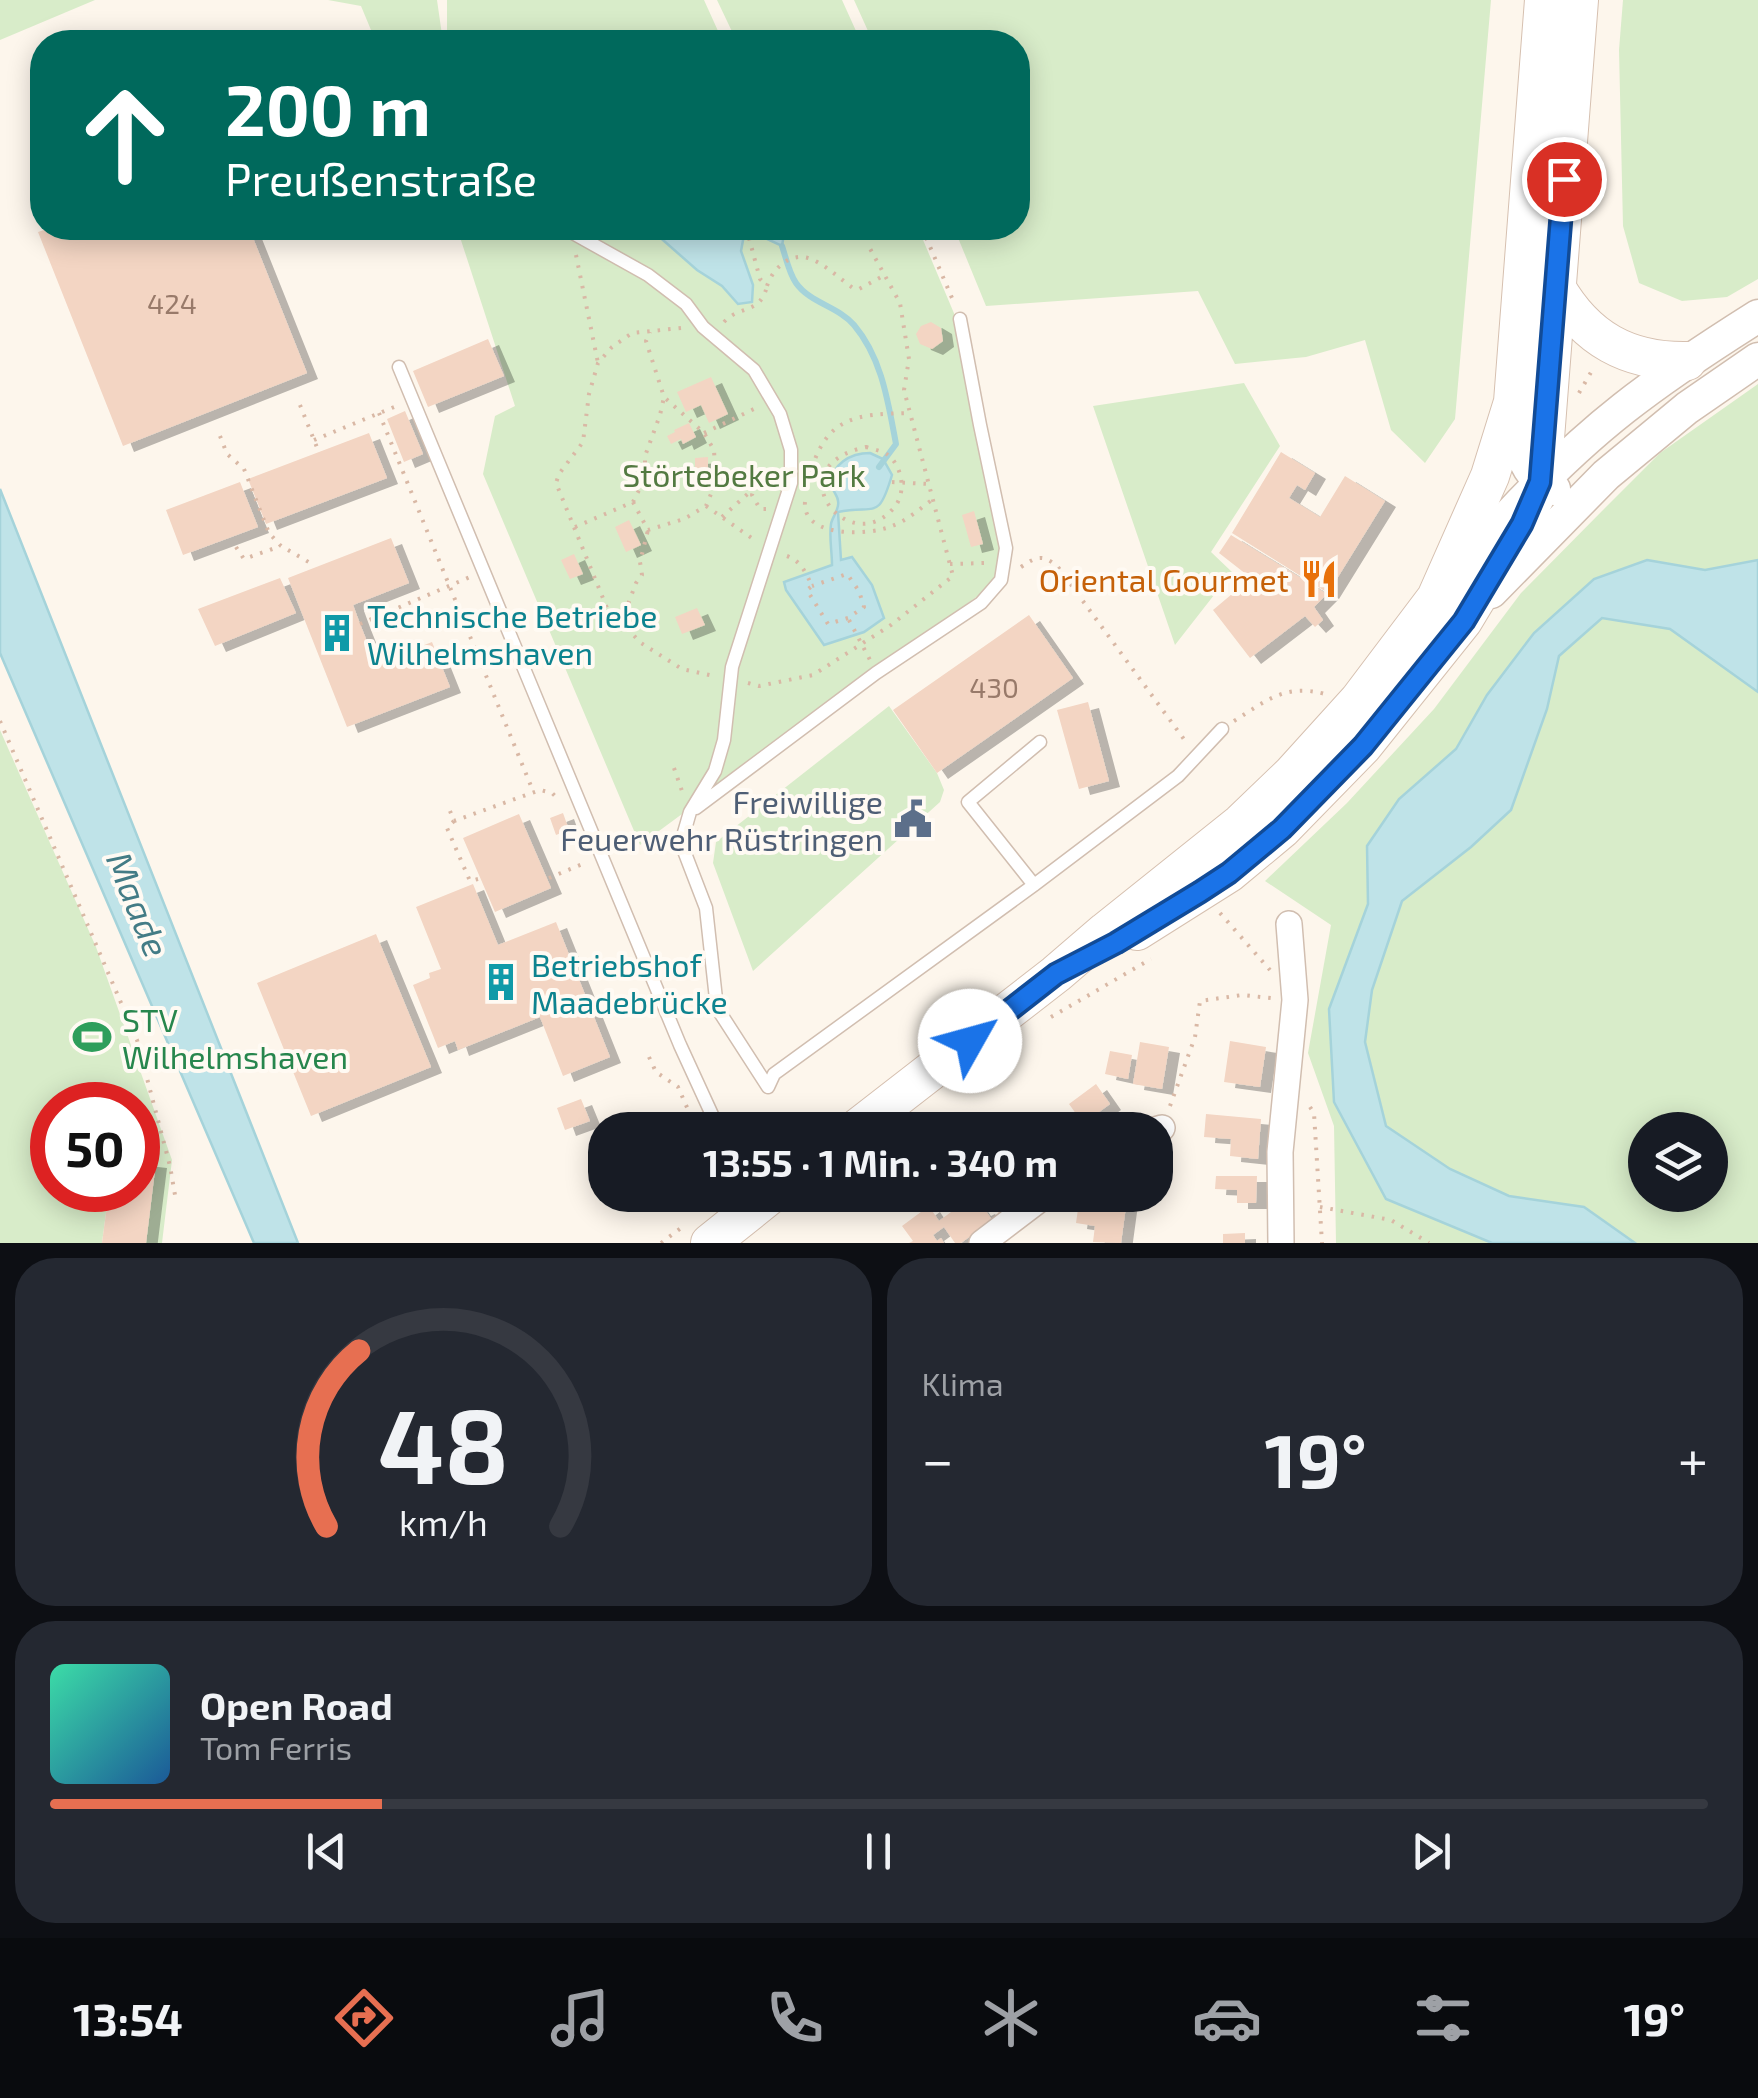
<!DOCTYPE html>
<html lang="de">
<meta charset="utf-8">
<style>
body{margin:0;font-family:"Exo 2",sans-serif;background:#242831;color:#f1f3f6;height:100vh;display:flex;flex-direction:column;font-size:38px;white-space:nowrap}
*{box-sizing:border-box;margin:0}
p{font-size:32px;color:#9ea1a6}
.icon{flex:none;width:55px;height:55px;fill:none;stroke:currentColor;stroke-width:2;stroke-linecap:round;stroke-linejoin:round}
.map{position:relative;height:1243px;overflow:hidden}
.details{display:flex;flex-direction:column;gap:15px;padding:15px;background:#0d0f14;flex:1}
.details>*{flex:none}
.top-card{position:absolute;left:30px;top:30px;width:1000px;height:210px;border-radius:40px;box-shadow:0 5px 25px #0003;background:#00695c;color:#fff;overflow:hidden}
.fabs{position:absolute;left:1628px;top:1112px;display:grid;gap:20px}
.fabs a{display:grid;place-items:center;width:100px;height:100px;border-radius:50%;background:#171b24;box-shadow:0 5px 25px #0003;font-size:50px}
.speed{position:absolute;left:30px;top:1082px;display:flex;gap:20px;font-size:50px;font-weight:700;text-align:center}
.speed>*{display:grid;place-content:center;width:130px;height:130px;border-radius:50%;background:#171b24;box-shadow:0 5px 25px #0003;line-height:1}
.speed .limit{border:15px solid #d22;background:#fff;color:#111}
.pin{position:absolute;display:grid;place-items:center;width:85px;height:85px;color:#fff;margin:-42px;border:5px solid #fff;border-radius:50%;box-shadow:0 2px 10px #0007}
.me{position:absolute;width:110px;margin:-55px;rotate:52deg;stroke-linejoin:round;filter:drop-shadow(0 0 8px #0008)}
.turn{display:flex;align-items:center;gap:35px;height:210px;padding:0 30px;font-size:45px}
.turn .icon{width:130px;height:130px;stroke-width:2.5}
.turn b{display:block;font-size:70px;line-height:85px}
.big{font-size:75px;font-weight:700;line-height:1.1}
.details .widget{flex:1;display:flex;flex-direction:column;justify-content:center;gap:15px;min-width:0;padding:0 35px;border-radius:40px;background:#242831}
.details .dial{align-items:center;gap:0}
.dial svg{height:260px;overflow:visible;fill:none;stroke:#363941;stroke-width:7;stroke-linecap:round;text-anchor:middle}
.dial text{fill:#f1f3f6;stroke:none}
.song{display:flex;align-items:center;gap:30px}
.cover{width:120px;height:120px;border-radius:15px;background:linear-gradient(135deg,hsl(160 70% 55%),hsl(210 70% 35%))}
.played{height:10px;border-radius:5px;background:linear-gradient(90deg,#e76f51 20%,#363941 20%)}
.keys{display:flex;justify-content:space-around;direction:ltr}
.heat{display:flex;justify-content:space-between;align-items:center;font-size:55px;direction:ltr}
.details .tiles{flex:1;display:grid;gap:15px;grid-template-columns:1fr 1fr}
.widget:last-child{grid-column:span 2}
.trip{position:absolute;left:588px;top:1112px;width:585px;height:100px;border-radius:40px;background:#171b24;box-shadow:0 5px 25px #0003;font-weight:700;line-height:100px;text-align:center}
.tabs{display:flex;height:160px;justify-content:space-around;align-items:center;background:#090b0e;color:#9ea1a6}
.tabs .icon{width:70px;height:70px}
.tabs .current{color:#e76f51}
.tabs b{font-size:45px;color:#f1f3f6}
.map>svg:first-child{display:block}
</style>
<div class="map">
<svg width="1758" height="1243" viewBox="0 0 1758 1243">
<defs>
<filter id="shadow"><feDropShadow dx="11" dy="6" stdDeviation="0" flood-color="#0004"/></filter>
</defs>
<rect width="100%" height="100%" fill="#fdf6ec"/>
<path fill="#d8ecc9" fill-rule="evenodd" d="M 0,0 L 95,0 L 0,40 Z
M 328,0 L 437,0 L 443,42 L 376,42 L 361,6 Z
M 447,0 L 704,0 L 723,42 L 453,42 L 447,30 Z
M 717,0 L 842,0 L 861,42 L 737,42 Z
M 854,0 L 1491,0 L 1455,419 L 1425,463 L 1391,430 L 1365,340 L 1306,357 L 1235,364 L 1198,291 L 986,306 L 954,228 L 1018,228 L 1018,42 L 873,42 Z
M 1623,0 L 1758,0 L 1758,279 L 1727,297 L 1682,301 L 1639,283 L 1623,226 L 1619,50 Z
M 457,228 L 918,228 L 956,318 L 1002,547 L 995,577 L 983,592 L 640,845 L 483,474 L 495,416 L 515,406 Z
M 1244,383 L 1280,446 L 1211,552 L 1232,572 L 1175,645 L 1093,406 Z
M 1758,384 L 1758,560 L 1705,570 L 1647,560 L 1534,633 L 1487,695 L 1456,749 L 1399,799 L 1367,846 L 1368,904 L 1329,1009 L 1334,1102 L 1492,1243 L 1336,1243 L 1334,1126 L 1308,1053 L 1331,925 L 1265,881 L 1347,803 L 1434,709 L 1521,593 L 1602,511 L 1660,453 Z
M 1602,618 L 1670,629 L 1758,692 L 1758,1243 L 1635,1243 L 1584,1207 L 1508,1196 L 1450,1169 L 1386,1126 L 1365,1042 L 1372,990 L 1402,901 L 1471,847 L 1547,710 L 1559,656 ZM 1645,1130 L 1710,1130 L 1710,1195 L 1645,1195 Z
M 889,706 L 937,773 L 944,790 L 940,802 L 753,971 L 713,863 L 716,842 Z
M 0,730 L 96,947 L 172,1160 L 162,1243 L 146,1243 L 156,1163 L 138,1160 L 138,1105 L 52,1105 L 52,1190 L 109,1190 L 102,1243 L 0,1243 Z"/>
<path fill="#bfe3e8" stroke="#a5d3da" stroke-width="2.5" d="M 654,228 L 785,228 L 782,246 L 752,232 L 744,235 L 741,251 L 753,285 L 752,302 L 738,304 L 722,286 L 697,270 L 655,233 Z
M 870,453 L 883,459 L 892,475 C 878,522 876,504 838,512 L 841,560 L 852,557 L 872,585 L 884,618 L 864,632 L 824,645 L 786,590 L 784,582 L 832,565 C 832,552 829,537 831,524 C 832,517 840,509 838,501 C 838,496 833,492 832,486 C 830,464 851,453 870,453 Z
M 0,489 L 298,1243 L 254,1243 L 0,653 Z
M 1647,560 L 1705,570 L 1758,560 L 1758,692 L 1670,629 L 1602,618 L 1559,656 L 1547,709 L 1511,810 L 1471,847 L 1402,901 L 1372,990 L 1365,1042 L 1386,1126 L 1450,1169 L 1509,1196 L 1584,1207 L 1635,1243 L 1492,1243 L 1386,1199 L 1334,1102 L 1329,1009 L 1368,904 L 1367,846 L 1399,799 L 1456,749 L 1487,695 L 1534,633 L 1594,579 Z"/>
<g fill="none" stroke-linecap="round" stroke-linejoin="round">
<path stroke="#a5d3da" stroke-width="6" d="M 782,246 C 786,258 789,273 796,283 C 810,303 839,307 854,325 C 882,358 888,402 896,444 L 879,467"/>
</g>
<path fill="#f3d5c3" filter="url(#shadow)" d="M 50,228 L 249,228 L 307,373 L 123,446 L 38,232 Z
M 931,322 L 941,328 L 943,341 L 932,349 L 920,344 L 916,334 L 921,326 Z
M 488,339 L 504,376 L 428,407 L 413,371 Z
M 711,377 L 728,414 L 709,423 L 701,405 L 686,412 L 677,392 Z
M 405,411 L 423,454 L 404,462 L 387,419 Z
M 689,423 L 696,437 L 683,444 L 681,439 L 671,444 L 667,436 L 675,432 L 674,430 Z
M 369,433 L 387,478 L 266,524 L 248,479 Z
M 1281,452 L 1315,473 L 1305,490 L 1297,485 L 1289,498 L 1320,517 L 1345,476 L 1385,501 L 1328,593 L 1232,533 Z
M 708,457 L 708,478 L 695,478 L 695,458 Z
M 240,482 L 258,527 L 183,555 L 166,510 Z
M 974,511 L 983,544 L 971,547 L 962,515 Z
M 629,520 L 641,545 L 626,552 L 615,527 Z
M 1231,535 L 1327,594 L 1314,607 L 1323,620 L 1315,627 L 1305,616 L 1250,658 L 1213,610 L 1251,578 L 1219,553 Z
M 391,538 L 409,583 L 353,605 L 360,624 L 376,664 L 432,642 L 450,687 L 347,727 L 288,578 Z
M 574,554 L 583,574 L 570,579 L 561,560 Z
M 280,578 L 296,613 L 215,646 L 198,609 Z
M 697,608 L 705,625 L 682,634 L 675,617 Z
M 1029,615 L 1073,678 L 937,773 L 893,710 Z
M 1088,702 L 1109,781 L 1079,789 L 1057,710 Z
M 563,813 L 569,830 L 556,835 L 550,818 Z
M 519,814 L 551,888 L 495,912 L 463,838 Z
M 473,884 L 498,945 L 556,922 L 610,1057 L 563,1076 L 540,1017 L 458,1050 L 455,1041 L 438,1048 L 413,985 L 430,978 L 429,973 L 441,969 L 416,907 Z
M 376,934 L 431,1067 L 311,1116 L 257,983 Z
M 1230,1041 L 1266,1047 L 1260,1087 L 1224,1082 Z
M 1140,1042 L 1169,1047 L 1162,1089 L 1133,1084 Z
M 1110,1051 L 1132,1055 L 1128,1079 L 1105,1074 Z
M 1096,1084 L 1110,1104 L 1099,1112 L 1104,1119 L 1109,1116 L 1118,1129 L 1033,1130 L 1054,1115 L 1064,1128 L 1079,1118 L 1069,1104 Z
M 581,1099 L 590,1121 L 565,1130 L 557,1108 Z
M 1206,1114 L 1261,1119 L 1258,1159 L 1230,1156 L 1231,1139 L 1204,1137 Z
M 138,1160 L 156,1162 L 146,1243 L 102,1243 L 109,1190 L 138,1190 Z
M 1216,1176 L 1257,1176 L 1256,1203 L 1237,1203 L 1237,1190 L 1215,1189 Z
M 944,1195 L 1027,1195 L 1000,1215 L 986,1195 L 975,1203 L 980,1210 L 984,1208 L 992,1220 L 961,1243 L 955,1243 L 944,1227 L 933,1235 L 937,1241 L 941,1238 L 944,1243 L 909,1243 L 913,1241 L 902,1226 L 929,1206 L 939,1221 L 955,1209 Z
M 1080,1195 L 1136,1195 L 1135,1201 L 1127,1199 L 1121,1243 L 1093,1242 L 1095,1226 L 1076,1223 Z
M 1245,1233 L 1245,1243 L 1223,1243 L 1223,1234 Z"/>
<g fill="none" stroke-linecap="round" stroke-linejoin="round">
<g stroke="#d1beb0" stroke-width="15">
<path id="service" d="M 571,232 L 648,275 L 686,304 L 703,327 L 754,370 L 780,414 L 791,450 L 791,483 L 732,667 L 724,740 L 715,771 L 690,812 L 681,843 L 706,908 L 717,1008 L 768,1087
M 399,367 L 680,1045 L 719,1130
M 696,808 L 876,673 L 981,603 L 1001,580 L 1006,548 L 980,425 L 960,319
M 1034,885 L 968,802 L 1040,742
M 768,1087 L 774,1074 L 1034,885 L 1178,776 L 1222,729"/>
</g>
<g stroke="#d1beb0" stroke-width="28">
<path id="minor" d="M 1155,1130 L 1162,1128
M 982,1243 L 1045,1195
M 1281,1243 L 1280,1152 L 1295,1000 L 1289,924"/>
</g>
<g stroke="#d1beb0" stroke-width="35">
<path id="tertiary" d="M 1514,403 C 1517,435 1519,475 1554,489
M 1449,583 C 1502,520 1559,459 1624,408 C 1667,374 1712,345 1758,316
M 1491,592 L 1606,475 L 1687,408 L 1758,359"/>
</g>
<g stroke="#d6c0b0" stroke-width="40">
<path id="secondary" d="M 1556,287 C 1586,339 1628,362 1687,361
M 1137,931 L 1229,873 L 1282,829 L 1363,746 L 1463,621 L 1522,523 L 1536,495 L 1543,464 L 1579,0
M 855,1130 L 1056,974 L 1106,931 L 1241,823 L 1292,774 L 1359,700 L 1436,598 L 1490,476 L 1513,402 L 1544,0
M 710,1243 L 770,1195"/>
</g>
<path stroke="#d9b8a5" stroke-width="4" stroke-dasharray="2.5 8" stroke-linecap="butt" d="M 554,41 L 559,42
M 922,228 L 955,305
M 749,238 L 760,279 L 767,286 C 773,268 791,251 811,259 C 826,265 840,279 853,288 L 859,289 L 883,276
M 576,255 L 598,363
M 724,322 C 741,304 760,315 767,286
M 681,328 L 632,333 L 612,347 L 598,363 L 589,394 L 583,442 L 559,474 L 556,483 L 607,608 L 641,643 L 682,669 L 714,676
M 1579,393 L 1594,367
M 300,405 L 318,450
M 379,413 L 533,791
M 704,433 L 758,407
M 220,436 L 227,454 L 244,469 L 269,533 L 281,546 L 312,564
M 314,440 L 399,405
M 866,447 C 872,449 883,451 888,455 C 902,466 906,491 896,505 C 852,564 772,467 866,447 Z
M 809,478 C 825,416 855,414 911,413
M 809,479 L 834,481
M 892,482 L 929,484
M 633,502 L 648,530 L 684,519 L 706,506 L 713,489 L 715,469 L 714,450 L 704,433 L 664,397 L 646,341 L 650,332
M 805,502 C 802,538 869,536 892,526 C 906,521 921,508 933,499
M 706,506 L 756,541
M 766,509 L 760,509 L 752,495 L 755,485 L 766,478 L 775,480
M 722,517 L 752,490
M 575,527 L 633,502 L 645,478 L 645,456 L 660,415 L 664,397
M 236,547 L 244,559 L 278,547
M 787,556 C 801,561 806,573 812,586 L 807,590 L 828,624 L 848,618 L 864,607 L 859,591 L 847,574 L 812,586
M 950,564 L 985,563
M 1021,567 C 1037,556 1043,554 1058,567 L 1186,742
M 849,620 L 870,660
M 621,623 L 636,583 L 642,575 L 640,562 L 648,530
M 360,624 L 470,577
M 748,683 L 759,686 L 813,675 L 891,625 L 953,576 L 904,390 L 909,359 L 900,303 L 868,245
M 0,721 L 137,1040 L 170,1166 L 175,1195
M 1234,721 C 1266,701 1285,683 1325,694
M 674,768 L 683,794
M 450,811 L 454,821 L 540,790 L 552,793 L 560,801
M 454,821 L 447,828 L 470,881 L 478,879
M 549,878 L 585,863
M 1220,913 L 1270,970
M 1051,1017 L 1151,959
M 649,1057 L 656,1072 L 678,1087 L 697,1130
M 1170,1106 L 1195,1037 L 1200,1001 L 1242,995 L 1271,998
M 1310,1107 L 1314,1113 L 1322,1243
M 807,1130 L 831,1112
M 799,1204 L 810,1195
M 1320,1207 L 1391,1220 L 1429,1243
M 661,1243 L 685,1225"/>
<use href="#service" stroke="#fff" stroke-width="12"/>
<use href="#minor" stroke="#fff" stroke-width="25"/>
<use href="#tertiary" stroke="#fff" stroke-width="32"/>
<use href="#secondary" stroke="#fff" stroke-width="38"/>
</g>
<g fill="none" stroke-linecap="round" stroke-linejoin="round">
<g stroke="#114b97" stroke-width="25">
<path id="route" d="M 970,1041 L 1056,974 L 1116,943 L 1200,892 L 1229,873 L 1282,829 L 1363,746 L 1464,621 L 1522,524 L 1540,482 L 1564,179"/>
</g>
<use href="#route" stroke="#1a73e8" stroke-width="18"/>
</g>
<defs>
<g id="restaurant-bare" transform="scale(3)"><path d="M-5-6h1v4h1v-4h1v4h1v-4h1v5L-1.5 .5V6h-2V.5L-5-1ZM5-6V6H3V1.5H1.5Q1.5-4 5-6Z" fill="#e8710a" stroke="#fffaf3" stroke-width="2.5" paint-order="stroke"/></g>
<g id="building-bare" transform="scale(3)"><path d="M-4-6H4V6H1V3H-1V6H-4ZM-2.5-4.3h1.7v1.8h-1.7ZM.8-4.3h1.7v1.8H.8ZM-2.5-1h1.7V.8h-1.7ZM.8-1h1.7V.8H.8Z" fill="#0f9aa8" stroke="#fffaf3" stroke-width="2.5" paint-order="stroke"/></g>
<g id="civic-bare" transform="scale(3)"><path d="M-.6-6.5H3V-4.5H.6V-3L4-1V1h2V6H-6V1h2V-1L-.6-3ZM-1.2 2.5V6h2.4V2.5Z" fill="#5c6f8a" stroke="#fffaf3" stroke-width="2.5" paint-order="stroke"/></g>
<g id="stadium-bare" transform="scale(3)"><path d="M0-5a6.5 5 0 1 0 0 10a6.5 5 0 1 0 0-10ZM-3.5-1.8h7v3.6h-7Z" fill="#2e9e5b" stroke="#fffaf3" stroke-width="2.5" paint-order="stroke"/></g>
</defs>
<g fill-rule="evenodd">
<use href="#restaurant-bare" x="1319" y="579"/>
<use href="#building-bare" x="337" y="633"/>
<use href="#civic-bare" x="913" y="819"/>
<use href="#building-bare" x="501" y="982"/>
<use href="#stadium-bare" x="92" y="1037"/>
</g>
<g text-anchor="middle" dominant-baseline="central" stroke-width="8" stroke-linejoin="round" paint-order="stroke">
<g font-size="28" fill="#987a6a">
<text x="172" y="303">424</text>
<text x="994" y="687">430</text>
</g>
<g font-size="32" fill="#537a41" stroke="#fffaf3">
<text x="744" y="474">Störtebeker Park</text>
</g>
<g font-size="32" fill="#c56008" stroke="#fffaf3" text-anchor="end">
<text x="1289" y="579">Oriental Gourmet</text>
</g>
<g font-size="32" fill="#0d838f" stroke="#fffaf3" text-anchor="start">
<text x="367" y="615">Technische Betriebe<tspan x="367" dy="37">Wilhelmshaven</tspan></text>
<text x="531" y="964">Betriebshof<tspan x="531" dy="37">Maadebrücke</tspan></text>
</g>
<g font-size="32" fill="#4e5e75" stroke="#fffaf3" text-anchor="end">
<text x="883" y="801">Freiwillige<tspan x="883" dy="37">Feuerwehr Rüstringen</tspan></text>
</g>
<g font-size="32" fill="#27864d" stroke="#fffaf3" text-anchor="start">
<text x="122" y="1019">STV<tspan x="122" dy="37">Wilhelmshaven</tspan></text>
</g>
<g font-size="35" font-style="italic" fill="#437c86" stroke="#fffaf3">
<text transform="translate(139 904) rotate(68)">Maade</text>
</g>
</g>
</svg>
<div class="fabs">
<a><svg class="icon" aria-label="layers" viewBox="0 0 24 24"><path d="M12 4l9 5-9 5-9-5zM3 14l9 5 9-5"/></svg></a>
</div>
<div class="speed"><div class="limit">50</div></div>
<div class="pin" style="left:1564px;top:179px;background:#d93025"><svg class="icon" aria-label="arrive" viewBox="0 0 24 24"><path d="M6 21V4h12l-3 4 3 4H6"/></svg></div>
<svg class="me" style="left:970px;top:1041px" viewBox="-20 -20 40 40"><circle r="19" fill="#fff"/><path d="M0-13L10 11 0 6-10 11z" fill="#1a73e8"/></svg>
<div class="trip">13:55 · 1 Min. · 340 m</div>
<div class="top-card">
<div class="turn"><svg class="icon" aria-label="ahead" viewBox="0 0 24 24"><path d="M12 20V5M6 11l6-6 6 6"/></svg><div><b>200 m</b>Preußenstraße</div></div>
</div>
</div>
<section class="details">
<div class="tiles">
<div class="widget dial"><svg viewBox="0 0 100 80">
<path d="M14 69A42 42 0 1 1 86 69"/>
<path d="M14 69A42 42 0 0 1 24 15" stroke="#e76f51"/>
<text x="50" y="56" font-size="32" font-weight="700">48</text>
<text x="50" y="72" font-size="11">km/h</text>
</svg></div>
<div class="widget"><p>Klima</p>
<div class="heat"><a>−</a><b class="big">19°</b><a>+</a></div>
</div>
<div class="widget">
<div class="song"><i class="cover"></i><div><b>Open Road</b><p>Tom Ferris</p></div></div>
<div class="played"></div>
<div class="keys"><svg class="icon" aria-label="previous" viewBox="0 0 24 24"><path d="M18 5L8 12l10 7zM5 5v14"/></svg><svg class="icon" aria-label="pause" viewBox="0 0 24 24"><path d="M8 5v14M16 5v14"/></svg><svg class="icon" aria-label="next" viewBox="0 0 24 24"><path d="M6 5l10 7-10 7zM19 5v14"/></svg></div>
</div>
</div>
</section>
<nav class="tabs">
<b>13:54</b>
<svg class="icon current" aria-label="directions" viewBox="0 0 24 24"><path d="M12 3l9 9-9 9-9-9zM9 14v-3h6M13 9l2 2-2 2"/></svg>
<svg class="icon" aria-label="music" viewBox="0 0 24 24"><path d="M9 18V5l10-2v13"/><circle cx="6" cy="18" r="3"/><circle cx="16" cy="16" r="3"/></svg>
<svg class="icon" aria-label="phone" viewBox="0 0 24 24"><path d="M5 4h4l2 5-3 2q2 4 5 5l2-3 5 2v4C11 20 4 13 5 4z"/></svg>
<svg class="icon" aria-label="climate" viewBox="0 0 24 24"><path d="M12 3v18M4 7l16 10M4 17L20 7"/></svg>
<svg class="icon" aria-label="car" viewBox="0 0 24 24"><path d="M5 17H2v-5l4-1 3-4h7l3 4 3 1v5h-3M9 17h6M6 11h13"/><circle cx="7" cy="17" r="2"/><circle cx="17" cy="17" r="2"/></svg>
<svg class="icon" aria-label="filters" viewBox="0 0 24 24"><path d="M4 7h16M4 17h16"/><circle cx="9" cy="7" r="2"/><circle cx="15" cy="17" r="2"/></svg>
<b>19°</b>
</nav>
